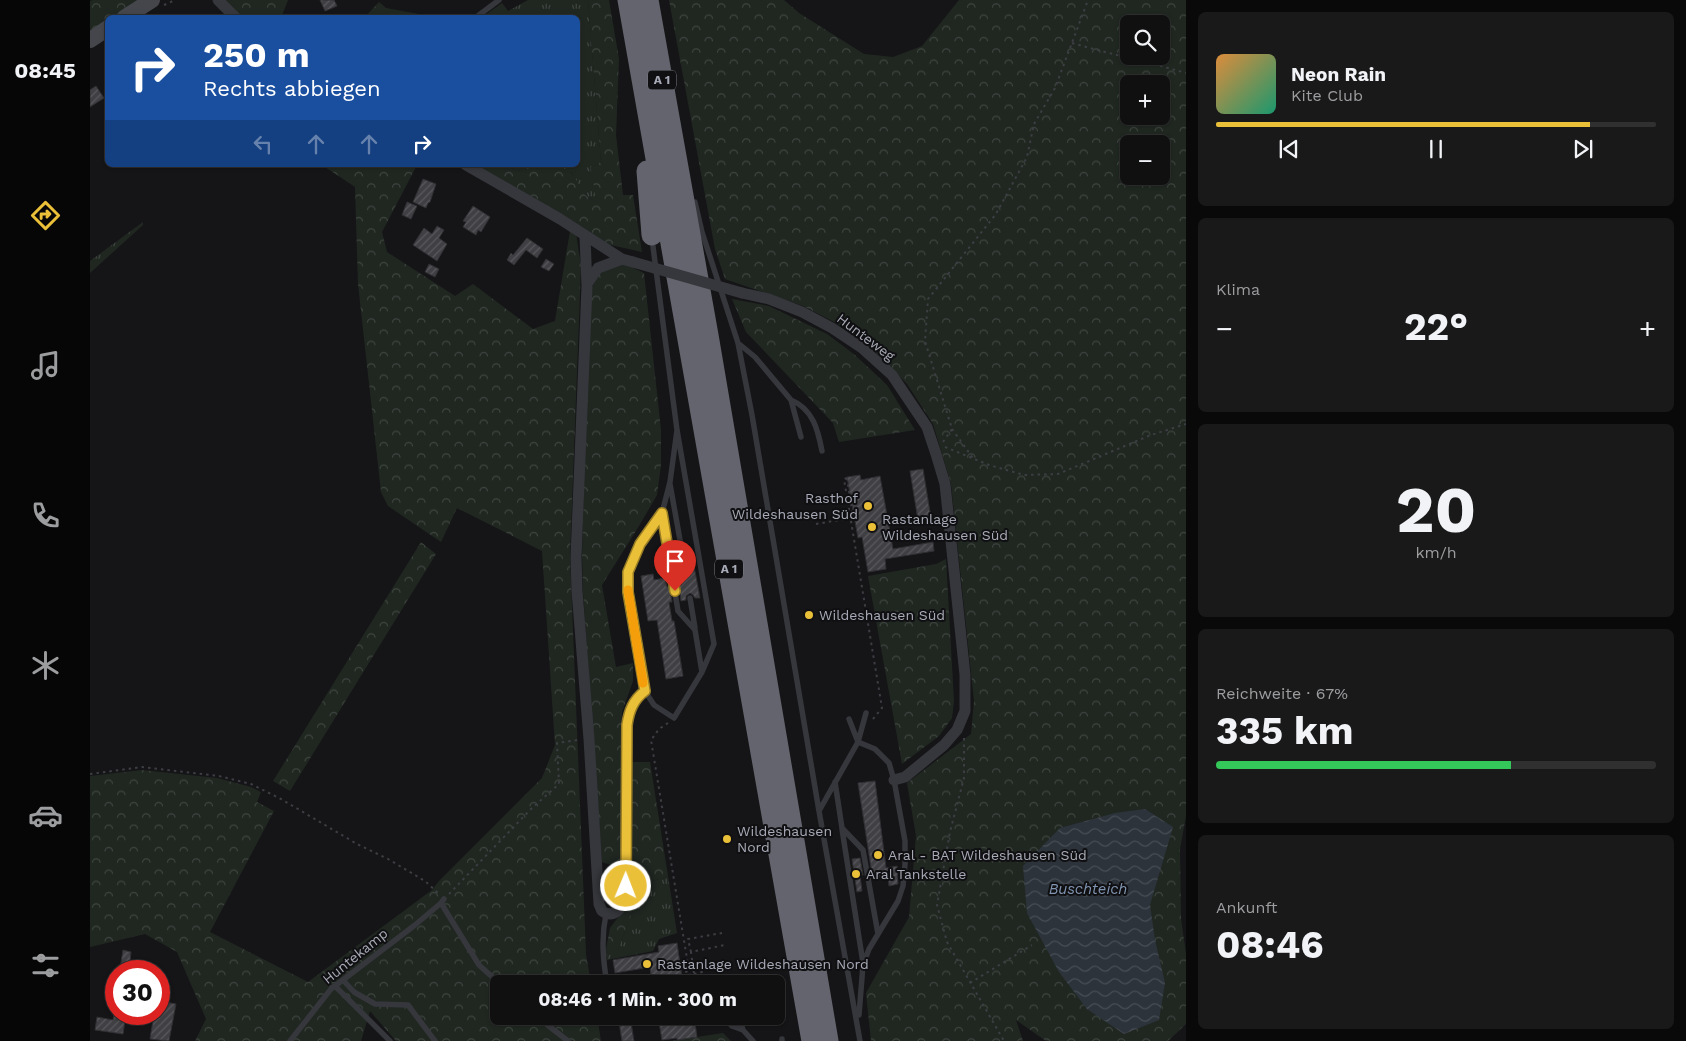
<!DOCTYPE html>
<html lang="de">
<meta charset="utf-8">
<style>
body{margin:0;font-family:"Work Sans",sans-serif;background:#19191a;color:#f1f3f6;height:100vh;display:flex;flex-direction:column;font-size:19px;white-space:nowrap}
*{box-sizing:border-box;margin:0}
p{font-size:16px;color:#9c9d9f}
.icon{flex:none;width:28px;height:28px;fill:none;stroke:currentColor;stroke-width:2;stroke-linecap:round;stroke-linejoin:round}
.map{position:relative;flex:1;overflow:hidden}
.details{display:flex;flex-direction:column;gap:12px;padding:12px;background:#090909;width:500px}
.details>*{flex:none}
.hud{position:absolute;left:15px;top:15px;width:475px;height:152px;border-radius:8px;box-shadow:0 1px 4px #0004,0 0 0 1px #303031;background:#1a4fa0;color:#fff;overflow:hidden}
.buttons{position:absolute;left:1030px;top:15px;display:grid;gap:10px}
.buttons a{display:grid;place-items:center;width:50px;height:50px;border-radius:8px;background:#101011;box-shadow:0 1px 4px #0004,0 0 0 1px #303031;font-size:25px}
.speed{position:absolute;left:15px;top:960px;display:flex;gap:10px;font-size:25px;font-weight:700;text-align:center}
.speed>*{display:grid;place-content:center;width:65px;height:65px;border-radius:50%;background:#101011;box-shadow:0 1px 4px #0004,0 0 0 1px #303031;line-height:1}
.speed .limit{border:8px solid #d22;background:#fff;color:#111}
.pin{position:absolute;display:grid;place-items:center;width:42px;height:42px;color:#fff;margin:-51px -21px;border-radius:50% 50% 50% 0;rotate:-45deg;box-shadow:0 0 5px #0007}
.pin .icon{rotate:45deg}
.me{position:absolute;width:55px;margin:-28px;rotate:1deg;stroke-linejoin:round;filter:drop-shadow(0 0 4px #0008)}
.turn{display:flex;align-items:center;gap:18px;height:105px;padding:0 15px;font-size:22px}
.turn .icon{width:65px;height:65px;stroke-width:2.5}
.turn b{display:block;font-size:35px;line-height:42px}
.lanes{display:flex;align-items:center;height:48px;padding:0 15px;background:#0003;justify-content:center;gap:25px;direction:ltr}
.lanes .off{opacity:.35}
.big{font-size:38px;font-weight:700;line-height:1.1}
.details .tile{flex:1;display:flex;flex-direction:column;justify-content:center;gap:8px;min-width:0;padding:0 18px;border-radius:8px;background:#19191a}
.details .dial{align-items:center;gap:0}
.dial b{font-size:65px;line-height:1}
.song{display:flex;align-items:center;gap:15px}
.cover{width:60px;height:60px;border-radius:8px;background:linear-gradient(135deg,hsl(30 70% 55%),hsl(160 70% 35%))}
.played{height:5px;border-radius:2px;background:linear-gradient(90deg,#ebc039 85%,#303031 85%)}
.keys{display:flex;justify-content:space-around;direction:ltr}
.heat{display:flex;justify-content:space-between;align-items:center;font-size:28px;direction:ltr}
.charge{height:8px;border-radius:4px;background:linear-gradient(90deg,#34c759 67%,#303031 0)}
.trip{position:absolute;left:400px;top:975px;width:295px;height:50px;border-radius:8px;background:#101011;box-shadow:0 1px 4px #0004,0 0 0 1px #303031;font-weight:700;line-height:50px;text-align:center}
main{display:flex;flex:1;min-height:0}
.tab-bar{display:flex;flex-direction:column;width:90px;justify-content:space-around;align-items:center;background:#060607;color:#9c9d9f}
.tab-bar .icon{width:35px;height:35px}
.tab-bar .current{color:#ebc039}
.tab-bar b{font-size:22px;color:#f1f3f6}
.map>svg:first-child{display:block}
</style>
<main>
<nav class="tab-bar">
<b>08:45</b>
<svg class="icon current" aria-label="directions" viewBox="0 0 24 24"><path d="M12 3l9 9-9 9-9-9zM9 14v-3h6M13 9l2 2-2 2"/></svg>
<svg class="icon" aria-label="music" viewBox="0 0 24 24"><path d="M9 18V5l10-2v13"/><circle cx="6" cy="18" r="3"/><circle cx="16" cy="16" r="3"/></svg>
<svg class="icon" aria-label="phone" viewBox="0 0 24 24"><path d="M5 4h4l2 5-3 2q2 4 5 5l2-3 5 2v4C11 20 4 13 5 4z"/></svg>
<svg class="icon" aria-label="climate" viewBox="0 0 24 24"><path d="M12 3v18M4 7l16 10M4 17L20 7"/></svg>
<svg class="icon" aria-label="car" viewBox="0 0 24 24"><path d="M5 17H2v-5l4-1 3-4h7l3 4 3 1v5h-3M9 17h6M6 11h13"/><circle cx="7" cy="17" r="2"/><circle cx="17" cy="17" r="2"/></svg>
<svg class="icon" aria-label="filters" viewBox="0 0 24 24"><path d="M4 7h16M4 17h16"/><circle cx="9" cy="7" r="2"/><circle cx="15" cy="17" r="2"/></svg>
</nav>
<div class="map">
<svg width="1096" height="1041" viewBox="0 0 1096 1041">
<defs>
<pattern id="grass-tufts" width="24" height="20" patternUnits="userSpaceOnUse" patternTransform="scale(1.25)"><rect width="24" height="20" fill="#202721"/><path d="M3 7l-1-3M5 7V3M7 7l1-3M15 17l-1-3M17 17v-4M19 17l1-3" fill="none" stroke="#3e443f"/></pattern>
<pattern id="forest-crowns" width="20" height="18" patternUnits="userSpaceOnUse" patternTransform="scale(1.25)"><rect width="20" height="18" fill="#202721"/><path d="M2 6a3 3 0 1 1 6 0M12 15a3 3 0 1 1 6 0" fill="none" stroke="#3e443f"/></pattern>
<pattern id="water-waves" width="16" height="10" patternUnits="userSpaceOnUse" patternTransform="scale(1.25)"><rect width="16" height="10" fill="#2c333b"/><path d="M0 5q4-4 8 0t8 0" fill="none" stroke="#484e55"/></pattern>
<pattern id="building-hatch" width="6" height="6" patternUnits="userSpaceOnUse" patternTransform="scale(1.25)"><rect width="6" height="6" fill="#404044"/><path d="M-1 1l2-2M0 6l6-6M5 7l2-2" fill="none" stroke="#59595d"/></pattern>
</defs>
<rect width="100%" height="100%" fill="#151517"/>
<path fill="url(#grass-tufts)" d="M 438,0 L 498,0 L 511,162 L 501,167 L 507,202 L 494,195 L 482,173 L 464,165 L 426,171 L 417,165 L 488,165 L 488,18 L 391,18 L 412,3 L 418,11 Z
M 53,222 L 53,225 L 0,273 L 0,261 Z
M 578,876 L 587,933 L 569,939 L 563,951 L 517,960 L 516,949 L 528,949 L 544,908 L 560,882 Z"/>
<path fill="url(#forest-crowns)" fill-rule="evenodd" d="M 3,0 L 50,0 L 24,17 L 18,18 L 17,22 L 0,33 L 0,1 Z
M 134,0 L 198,0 L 191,18 L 153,17 L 136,4 Z
M 498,0 L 519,0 L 529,59 L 526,135 L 533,195 L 543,195 L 552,252 L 512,243 L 386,165 L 417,165 L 426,171 C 442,168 473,160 483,175 C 493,189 489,194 506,201 L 501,167 L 511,162 Z
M 579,0 L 694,0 L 709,13 L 774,54 L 803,57 L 832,46 L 869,0 L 1096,0 L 1096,816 L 1090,849 L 1091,919 L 1096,954 L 1096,1024 L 1078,1041 L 956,1041 L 926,1020 L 933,1041 L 781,1041 L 776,993 L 819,917 L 826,836 L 817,783 L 881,734 L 884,701 L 861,484 L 843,424 L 817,384 L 774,341 L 746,323 L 713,306 L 635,279 L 625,249 ZM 1039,24 L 1071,24 L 1071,56 L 1039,56 ZM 1039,84 L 1071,84 L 1071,116 L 1039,116 ZM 1039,144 L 1071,144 L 1071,176 L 1039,176 Z
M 289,2 L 296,8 L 345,17 L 275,17 Z
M 232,165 L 327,165 L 292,232 L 297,252 L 365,296 L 383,284 L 443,329 L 465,321 L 480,231 L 486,233 L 491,266 L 480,556 L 496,954 L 501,984 L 409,984 L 409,1016 L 507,1016 L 511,1041 L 306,1041 L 280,1011 L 271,1041 L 105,1041 L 116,1019 L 87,952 L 55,934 L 0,947 L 0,776 L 52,770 L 127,778 L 161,787 L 171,792 L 167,802 L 184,811 L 120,932 L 218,982 L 342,890 L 349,881 L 452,778 L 465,745 L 452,551 L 367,508 L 351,542 L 298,506 L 291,492 L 268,284 L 265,187 Z
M 535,264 L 554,273 L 571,430 L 571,465 L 567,495 L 549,526 L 512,585 L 526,667 L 543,663 L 543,681 L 532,712 L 530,868 L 512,862 L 493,592 L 492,555 L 500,292 C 510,270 512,269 535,264 Z
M 642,299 L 679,306 L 737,334 L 765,355 L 797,385 L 825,430 L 749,442 L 743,423 L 656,332 Z
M 331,542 L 346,554 L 200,791 L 183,781 Z
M 856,559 L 864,701 L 862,718 L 849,736 L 812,764 L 778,576 L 846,564 Z
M 542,762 L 560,762 L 578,876 L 560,882 L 544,908 L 528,949 L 516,949 L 520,928 L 535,908 Z
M 633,1033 L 641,1041 L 581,1041 Z"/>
<path fill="url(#water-waves)" d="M 1055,809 L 1083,827 L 1060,905 L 1065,940 L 1075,983 L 1069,1020 L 1034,1034 L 997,1009 L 969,972 L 937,913 L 933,866 L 970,828 L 1025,813 Z"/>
<path fill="url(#building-hatch)" stroke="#302f33" d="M 230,0 L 244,0 L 247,6 L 235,11 Z
M 6,86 L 14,98 L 0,107 L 0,90 Z
M 333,179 L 346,184 L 340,202 L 338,203 L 336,208 L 323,202 Z
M 317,202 L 327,206 L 321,219 L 312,215 Z
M 383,206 L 400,217 L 391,232 L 388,230 L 386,235 L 373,227 L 376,222 L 373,221 Z
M 347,226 L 354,230 L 349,238 L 357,244 L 347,261 L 323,245 L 334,228 L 342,234 Z
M 437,238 L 453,249 L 447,258 L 436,250 L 424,265 L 417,260 L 421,253 L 423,255 Z
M 456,259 L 464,264 L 459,271 L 451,267 Z
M 339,264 L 349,269 L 345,277 L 335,272 Z
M 833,469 L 841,518 L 828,520 L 820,471 Z
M 770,475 L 771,480 L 790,476 L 803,549 L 843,542 L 844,551 L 795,559 L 796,569 L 778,572 L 772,537 L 768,538 L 757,477 Z
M 604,566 L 610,598 L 605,598 L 603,595 L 600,593 L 596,596 L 596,600 L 591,601 L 589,585 L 592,584 L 590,568 L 592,571 L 595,573 L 598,571 L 600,567 Z
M 563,574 L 564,580 L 575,578 L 577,587 L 579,586 L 582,602 L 579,602 L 582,621 L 584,621 L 593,676 L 576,679 L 567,620 L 558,621 L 551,576 Z
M 785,781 L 796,868 L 807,866 L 808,884 L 799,886 L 798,876 L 786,878 L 785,873 L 782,874 L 768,783 Z
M 770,858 L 773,875 L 770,875 L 772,891 L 767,892 L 762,859 Z
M 587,943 L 593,984 L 562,984 L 560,967 L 525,973 L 523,960 L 569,952 L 568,946 Z
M 33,950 L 41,952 L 40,961 L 63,964 L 62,971 L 43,971 L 30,969 Z
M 76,1002 L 86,1004 L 79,1041 L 60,1039 L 64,1014 L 69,1014 L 69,1008 L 74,1009 Z
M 24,1014 L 36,1014 L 33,1034 L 5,1030 L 7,1017 L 23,1020 Z
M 528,1016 L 540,1016 L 544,1041 L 532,1041 Z
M 568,1016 L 604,1016 L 607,1037 L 587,1040 L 587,1038 L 572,1040 Z"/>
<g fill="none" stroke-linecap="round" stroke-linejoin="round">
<path stroke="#3c3e43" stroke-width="2" stroke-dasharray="2.5 4" stroke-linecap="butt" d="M 74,5 L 85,0
M 982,43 C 1020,54 1058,62 1096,73
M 862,429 L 883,458
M 853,442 L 862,429 L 835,341 L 838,299 L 906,214 L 937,157 L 944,124 L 965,88 L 998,0
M 855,447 L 899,465 L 934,475 L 968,474 L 1061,435 L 1096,424
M 757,478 L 754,479 L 792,708 L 783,719
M 757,478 L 763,517
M 726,524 L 761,518
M 578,723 L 569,729 L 561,740 L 599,971 L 595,972 L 596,975
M 874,738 L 874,778 L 860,832 L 847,905 L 857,942 L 914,1041
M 0,774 L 52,767 L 129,776 L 161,784 L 191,799 L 267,844 L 298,859 L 335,881 L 348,893
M 359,894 L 441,809 L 469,784 L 467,743 L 488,740
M 601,952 L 598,939 L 632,933
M 604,974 L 616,971
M 592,976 L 604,974 L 601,952 L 635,945
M 880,983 L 942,945"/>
<path stroke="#36373c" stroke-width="5.5" d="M 385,18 L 409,0
M 605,202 L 612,232 L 648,343 L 662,415 L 729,811
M 562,239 L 587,430 L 624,644 L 612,672
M 648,343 L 665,357 L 701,400 L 711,437
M 701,400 C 723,409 728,430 732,451
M 580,484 L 595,568
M 572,513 L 556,534 L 545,555 L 538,572 L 538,592 L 555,691 L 564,705 L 584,718 L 612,672 L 605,630 L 588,611 L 572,513 L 580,482 L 587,430
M 600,598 L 605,628
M 759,719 L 768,742 L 785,749 L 799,763 L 804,780 L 815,841 L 815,864 L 813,886 L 808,901 L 779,949 L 773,965 L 769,1015
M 745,782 L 752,828 L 773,850 L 788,934
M 752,829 L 773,963
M 351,903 L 389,965 L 410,984
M 516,914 C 511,938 513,960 517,984
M 253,980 L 264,992 L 285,1004 L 318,1005 L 345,1041
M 245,986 L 300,1041
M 446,1016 L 478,1041
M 522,1016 L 522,1022
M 632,1016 L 642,1026 L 653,1030 L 663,1041
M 649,1016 L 653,1030
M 692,1039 L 692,1041
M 200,1041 L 241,989 L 325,925 L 351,903 L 354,899
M 770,1041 L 729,811 L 768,742 L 776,713"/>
<path stroke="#36373c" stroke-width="11" d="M 128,0 L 146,18
M 376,165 L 470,219 L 532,259 L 543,262
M 495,237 L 497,286 L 486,557 L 487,591 L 499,739 L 509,904 L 512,911 C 524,919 532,909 535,897 L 537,725 C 539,711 543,700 555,691
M 497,284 L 508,268 L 532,259
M 652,293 L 679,299 L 712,312 L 742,328 L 772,348 L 802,375 L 837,427 L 846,454 L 855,484 L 875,675 L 875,711 L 867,730 L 854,745 L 815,777 L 804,780"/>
<path stroke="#44464c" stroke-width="16" d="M 34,18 L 62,0
M 0,40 L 18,28"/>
<path stroke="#63646d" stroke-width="21" d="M 538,0 L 722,1041
M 558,0 L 618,335 L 738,1041
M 557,171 L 562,235"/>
<path stroke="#36373c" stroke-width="11" d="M 543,262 L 652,293"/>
</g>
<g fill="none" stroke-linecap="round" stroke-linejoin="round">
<g stroke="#997d25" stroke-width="12">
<path id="route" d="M 536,886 L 537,725 C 539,711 543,700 555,691 L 538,592 L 538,572 L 550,544 L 572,513 L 585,591"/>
</g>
<use href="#route" stroke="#ebc039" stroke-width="9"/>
<path stroke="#f59e0b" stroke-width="9" d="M 538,590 L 553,683"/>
</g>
<g fill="#ebc039" stroke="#101012" stroke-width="2">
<circle cx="778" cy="506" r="5"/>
<circle cx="782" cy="527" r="5"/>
<circle cx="719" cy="615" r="5"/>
<circle cx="637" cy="839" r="5"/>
<circle cx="788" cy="855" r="5"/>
<circle cx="766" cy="874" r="5"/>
<circle cx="557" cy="964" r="5"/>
</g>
<g text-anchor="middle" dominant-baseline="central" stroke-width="4" stroke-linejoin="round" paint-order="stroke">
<g fill="#101012" stroke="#7a7c86" stroke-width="1">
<rect x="558" y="70.5" width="28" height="19" rx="4"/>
<rect x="625" y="559.5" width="28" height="19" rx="4"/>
</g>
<g font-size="12" font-weight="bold" fill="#a8abb7">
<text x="572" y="80">A 1</text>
<text x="639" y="569">A 1</text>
</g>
<g font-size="14" fill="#a8abb7" stroke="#101012">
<text transform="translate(776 337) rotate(37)">Hunteweg</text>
<text transform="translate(265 956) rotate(-39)">Huntekamp</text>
</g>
<g font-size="14" fill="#a8abb7" stroke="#101012" text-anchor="start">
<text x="768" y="498" text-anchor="end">Rasthof<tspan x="768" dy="16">Wildeshausen Süd</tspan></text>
<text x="792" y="519">Rastanlage<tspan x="792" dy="16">Wildeshausen Süd</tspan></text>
<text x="729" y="615">Wildeshausen Süd</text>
<text x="647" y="831">Wildeshausen<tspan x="647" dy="16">Nord</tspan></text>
<text x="798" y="855">Aral - BAT Wildeshausen Süd</text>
<text x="776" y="874">Aral Tankstelle</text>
<text x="567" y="964">Rastanlage Wildeshausen Nord</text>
</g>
<g font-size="15" font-style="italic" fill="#8095b1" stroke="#101012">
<text x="998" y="889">Buschteich</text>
</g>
</g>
</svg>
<div class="buttons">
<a><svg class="icon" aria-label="search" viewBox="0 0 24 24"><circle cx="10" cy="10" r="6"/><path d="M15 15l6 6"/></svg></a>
<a>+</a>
<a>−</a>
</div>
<div class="speed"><div class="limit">30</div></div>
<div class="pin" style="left:585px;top:591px;background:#d93025"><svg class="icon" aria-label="arrive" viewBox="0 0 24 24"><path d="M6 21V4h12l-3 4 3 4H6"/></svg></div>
<svg class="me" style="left:536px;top:886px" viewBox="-20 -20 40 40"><circle r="17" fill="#ebc039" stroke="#fff" stroke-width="3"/><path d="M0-11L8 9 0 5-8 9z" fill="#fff"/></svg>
<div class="trip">08:46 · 1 Min. · 300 m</div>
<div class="hud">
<div class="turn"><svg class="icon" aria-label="right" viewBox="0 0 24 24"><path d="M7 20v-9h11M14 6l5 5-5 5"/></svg><div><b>250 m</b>Rechts abbiegen</div></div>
<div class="lanes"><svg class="icon off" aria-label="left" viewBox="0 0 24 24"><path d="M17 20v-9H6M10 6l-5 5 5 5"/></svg><svg class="icon off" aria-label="ahead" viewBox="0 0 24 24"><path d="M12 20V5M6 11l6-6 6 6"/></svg><svg class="icon off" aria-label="ahead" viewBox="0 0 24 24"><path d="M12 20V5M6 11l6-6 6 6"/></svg><svg class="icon" aria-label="right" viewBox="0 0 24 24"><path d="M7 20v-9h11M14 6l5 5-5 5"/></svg></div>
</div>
</div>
<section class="details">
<div class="tile">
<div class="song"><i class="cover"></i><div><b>Neon Rain</b><p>Kite Club</p></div></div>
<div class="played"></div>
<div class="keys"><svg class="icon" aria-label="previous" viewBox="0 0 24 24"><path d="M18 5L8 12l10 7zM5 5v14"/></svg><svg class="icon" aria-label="pause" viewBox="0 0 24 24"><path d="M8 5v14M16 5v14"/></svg><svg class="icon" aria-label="next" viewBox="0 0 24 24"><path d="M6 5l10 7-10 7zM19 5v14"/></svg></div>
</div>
<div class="tile"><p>Klima</p>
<div class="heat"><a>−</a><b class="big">22°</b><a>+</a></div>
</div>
<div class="tile dial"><b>20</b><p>km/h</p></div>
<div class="tile"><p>Reichweite · 67%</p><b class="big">335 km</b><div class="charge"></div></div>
<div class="tile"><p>Ankunft</p><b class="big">08:46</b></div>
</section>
</main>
